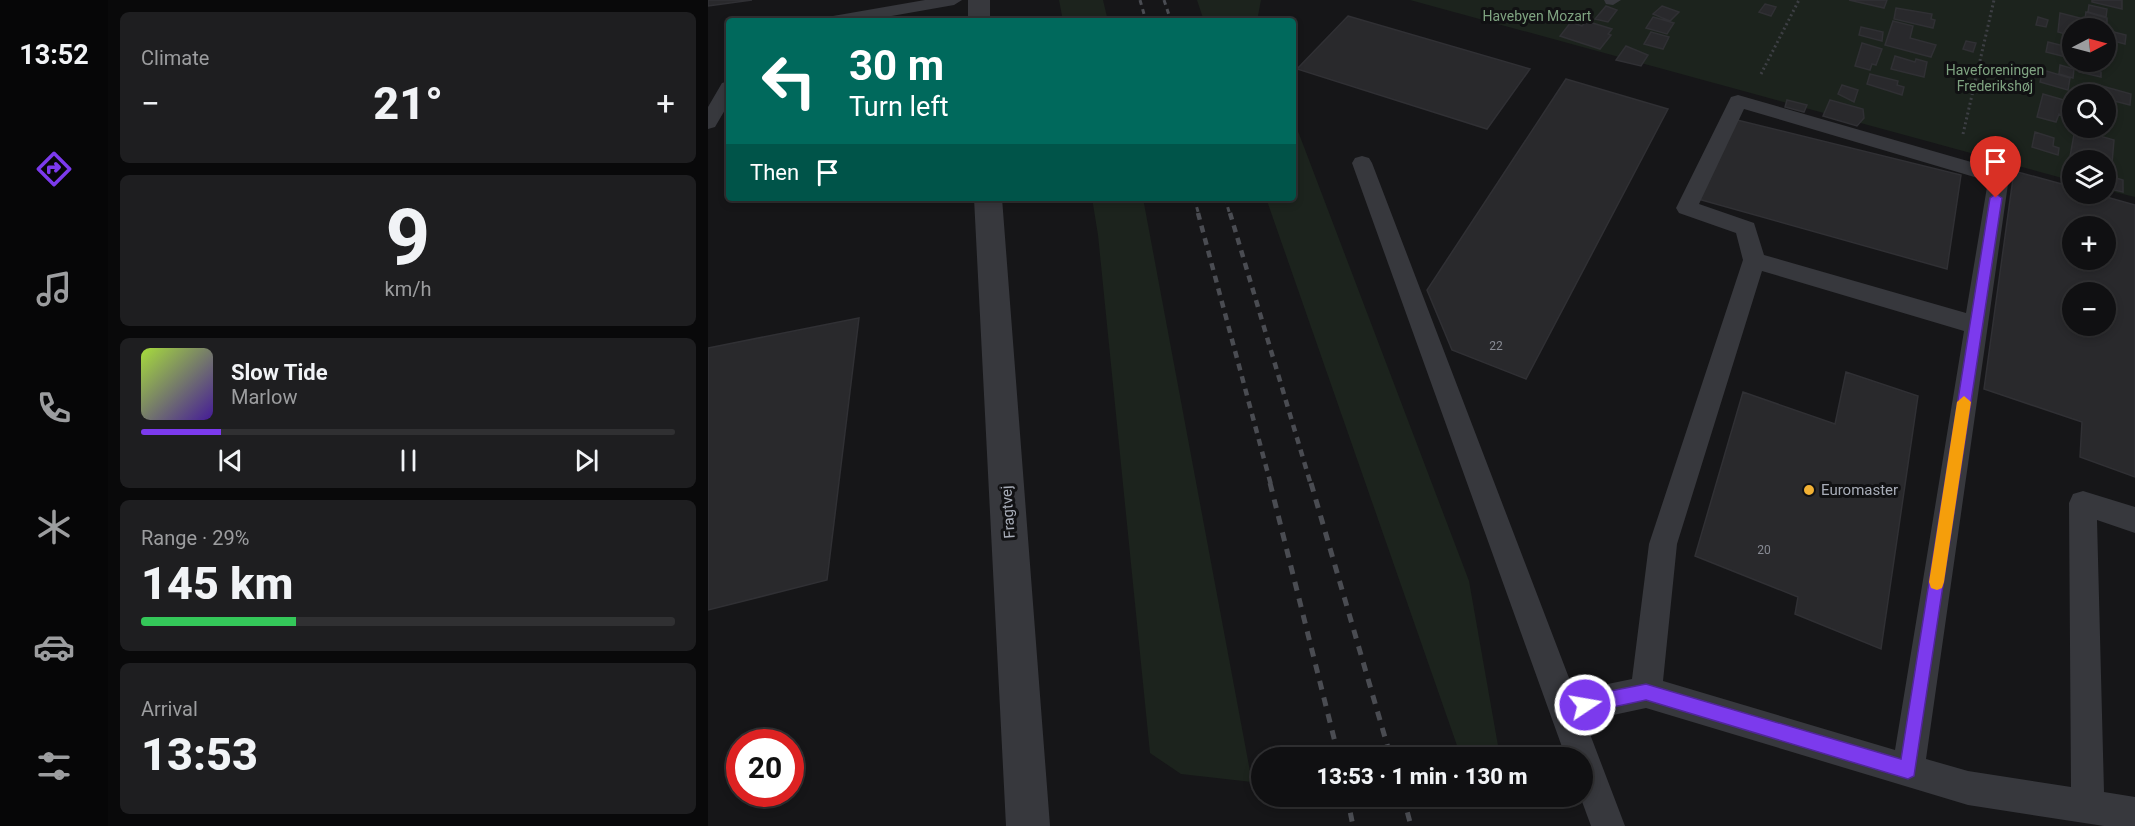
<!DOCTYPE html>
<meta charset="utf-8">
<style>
body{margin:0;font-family:Roboto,sans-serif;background:#1e1e20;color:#f1f3f6;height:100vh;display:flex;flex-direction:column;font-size:22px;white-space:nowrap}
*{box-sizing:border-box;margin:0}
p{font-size:20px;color:#9c9d9f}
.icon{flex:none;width:33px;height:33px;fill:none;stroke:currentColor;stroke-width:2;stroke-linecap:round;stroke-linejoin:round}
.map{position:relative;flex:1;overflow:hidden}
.details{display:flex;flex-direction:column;gap:12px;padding:12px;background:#09090a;width:600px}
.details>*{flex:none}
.top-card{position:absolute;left:18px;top:18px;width:570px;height:183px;border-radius:6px;box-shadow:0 3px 9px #0003,0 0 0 2px #303032;background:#00695c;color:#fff;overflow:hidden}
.needle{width:39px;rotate:84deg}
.controls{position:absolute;left:1354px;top:18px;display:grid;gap:12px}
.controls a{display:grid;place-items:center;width:54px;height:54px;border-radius:50%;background:#101012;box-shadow:0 3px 9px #0003,0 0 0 2px #303032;font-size:30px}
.speed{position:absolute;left:18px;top:729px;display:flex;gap:12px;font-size:30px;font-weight:700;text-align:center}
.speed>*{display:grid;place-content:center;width:78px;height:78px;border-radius:50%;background:#101012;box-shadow:0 3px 9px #0003,0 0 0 2px #303032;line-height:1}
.speed .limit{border:9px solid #d22;background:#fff;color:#111}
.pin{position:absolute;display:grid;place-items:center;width:51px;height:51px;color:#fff;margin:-62px -26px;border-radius:50% 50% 50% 0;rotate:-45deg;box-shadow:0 0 6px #0007}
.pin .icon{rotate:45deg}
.me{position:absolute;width:66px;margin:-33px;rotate:78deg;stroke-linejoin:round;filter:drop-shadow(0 0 4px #0008)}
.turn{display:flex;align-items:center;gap:21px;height:126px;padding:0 24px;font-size:27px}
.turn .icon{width:78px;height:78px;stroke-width:2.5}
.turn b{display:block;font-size:42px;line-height:51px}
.then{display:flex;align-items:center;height:57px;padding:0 24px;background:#0003;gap:12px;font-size:22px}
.big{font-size:45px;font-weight:800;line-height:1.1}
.details .widget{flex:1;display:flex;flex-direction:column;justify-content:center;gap:9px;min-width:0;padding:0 21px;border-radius:9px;background:#1e1e20}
.details .dial{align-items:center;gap:0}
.dial b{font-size:78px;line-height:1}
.song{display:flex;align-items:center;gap:18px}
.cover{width:72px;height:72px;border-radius:9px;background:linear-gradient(135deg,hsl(80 70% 55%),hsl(260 70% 35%))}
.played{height:6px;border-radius:3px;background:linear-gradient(90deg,#7c3aed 15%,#303032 15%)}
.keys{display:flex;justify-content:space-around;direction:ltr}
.heat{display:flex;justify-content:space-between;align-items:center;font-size:33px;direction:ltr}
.charge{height:9px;border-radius:4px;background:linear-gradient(90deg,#34c759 29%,#303032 0)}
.trip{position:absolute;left:543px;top:747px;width:342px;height:60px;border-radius:30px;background:#101012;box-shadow:0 3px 9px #0003,0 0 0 2px #303032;font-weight:800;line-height:60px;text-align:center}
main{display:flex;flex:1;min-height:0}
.menu{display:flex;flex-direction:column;width:108px;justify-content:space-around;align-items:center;background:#060607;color:#9c9d9f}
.menu .icon{width:42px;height:42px}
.menu .selected{color:#7c3aed}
.menu b{font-size:27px;color:#f1f3f6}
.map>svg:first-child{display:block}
</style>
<main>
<nav class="menu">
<b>13:52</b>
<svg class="icon selected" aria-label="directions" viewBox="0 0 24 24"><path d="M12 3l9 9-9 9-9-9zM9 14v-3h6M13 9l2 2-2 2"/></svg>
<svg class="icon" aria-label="music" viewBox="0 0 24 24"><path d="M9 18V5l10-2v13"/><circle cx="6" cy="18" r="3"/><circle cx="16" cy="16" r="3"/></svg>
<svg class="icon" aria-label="phone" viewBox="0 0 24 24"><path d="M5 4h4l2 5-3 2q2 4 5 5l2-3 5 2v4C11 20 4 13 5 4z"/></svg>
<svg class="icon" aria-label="climate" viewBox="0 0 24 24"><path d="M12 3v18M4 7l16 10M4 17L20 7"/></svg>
<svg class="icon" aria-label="car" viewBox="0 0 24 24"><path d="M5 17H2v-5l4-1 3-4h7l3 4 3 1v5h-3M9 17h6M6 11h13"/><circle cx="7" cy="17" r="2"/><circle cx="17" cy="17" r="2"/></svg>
<svg class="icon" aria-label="filters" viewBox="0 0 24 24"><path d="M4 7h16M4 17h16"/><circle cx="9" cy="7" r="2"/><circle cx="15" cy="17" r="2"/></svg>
</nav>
<section class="details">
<div class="widget"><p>Climate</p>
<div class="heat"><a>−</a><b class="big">21°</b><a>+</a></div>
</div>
<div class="widget dial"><b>9</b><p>km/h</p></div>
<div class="widget">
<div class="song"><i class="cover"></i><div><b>Slow Tide</b><p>Marlow</p></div></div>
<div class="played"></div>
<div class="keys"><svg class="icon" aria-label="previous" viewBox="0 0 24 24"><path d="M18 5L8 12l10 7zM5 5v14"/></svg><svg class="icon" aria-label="pause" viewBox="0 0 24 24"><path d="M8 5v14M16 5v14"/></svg><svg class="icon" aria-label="next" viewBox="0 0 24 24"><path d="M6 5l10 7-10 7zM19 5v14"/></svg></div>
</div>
<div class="widget"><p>Range · 29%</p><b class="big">145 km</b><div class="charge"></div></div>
<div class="widget"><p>Arrival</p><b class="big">13:53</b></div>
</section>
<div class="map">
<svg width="1427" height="826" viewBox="0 0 1427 826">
<rect width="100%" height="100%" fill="#161618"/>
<path fill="#1c231d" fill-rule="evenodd" d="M 351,0 L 395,0 L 400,21 L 355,21 Z
M 489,0 L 553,0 L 549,21 L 496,21 Z
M 702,0 L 1427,0 L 1427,197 L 1398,190 L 1398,160 L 1365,160 L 1365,181 ZM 1365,28 L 1398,28 L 1398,62 L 1365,62 ZM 1365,94 L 1398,94 L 1398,128 L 1365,128 Z
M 585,118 L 761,581 L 792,757 L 753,757 L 558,198 L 585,198 Z
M 384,198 L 435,198 L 544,782 L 473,774 L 442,753 L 390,235 Z"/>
<path fill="#29292c" stroke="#303034" stroke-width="1.5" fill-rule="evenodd" d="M 0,0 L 44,0 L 0,6 Z
M 1141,0 L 1179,0 L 1176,8 Z
M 1384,0 L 1414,0 L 1414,9 L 1384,2 Z
M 1057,4 L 1068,7 L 1063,16 L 1051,12 Z
M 1381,5 L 1399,9 L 1398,17 L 1380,12 Z
M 898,6 L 909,10 L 900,22 L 887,19 Z
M 954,6 L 971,12 L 962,21 L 945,14 Z
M 1188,8 L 1224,14 L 1223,19 L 1227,20 L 1225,28 L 1186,19 Z
M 1378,12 L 1399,18 L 1399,24 L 1377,19 Z
M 1352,13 L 1372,18 L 1370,28 L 1365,28 L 1365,36 L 1350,32 Z
M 640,16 L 822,69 L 779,129 L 589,69 Z
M 945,17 L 966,23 L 959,34 L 938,28 Z
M 1330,17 L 1340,20 L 1338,27 L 1328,25 Z
M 878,21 L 904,29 L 900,34 L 903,35 L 892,49 L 852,36 L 863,22 L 874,26 Z
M 1185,21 L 1205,26 L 1202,38 L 1228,45 L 1223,57 L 1177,45 Z
M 1153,27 L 1175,32 L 1174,41 L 1151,35 Z
M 1398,30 L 1418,35 L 1417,44 L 1398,39 Z
M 943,32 L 961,37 L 955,49 L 936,44 Z
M 1258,41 L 1268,43 L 1265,52 L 1255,49 Z
M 1340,42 L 1360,47 L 1358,57 L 1338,52 Z
M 1154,43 L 1174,49 L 1168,65 L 1164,64 L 1162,70 L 1147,66 Z
M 918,46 L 940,55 L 933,66 L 908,60 Z
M 1187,56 L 1207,62 L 1208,59 L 1219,62 L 1216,77 L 1183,69 Z
M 1352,65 L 1366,69 L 1365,78 L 1351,74 Z
M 1371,67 L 1393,72 L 1393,77 L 1371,72 Z
M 1335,70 L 1362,78 L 1360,90 L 1332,82 Z
M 1162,74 L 1190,81 L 1189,85 L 1196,87 L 1194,95 L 1159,84 Z
M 858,79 L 960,109 L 818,379 L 744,350 L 719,290 Z
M 1387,84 L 1423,94 L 1422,105 L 1398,99 L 1398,94 L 1386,94 Z
M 1134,85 L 1150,90 L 1146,102 L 1130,94 Z
M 1335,94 L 1356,100 L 1353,115 L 1351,114 L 1348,122 L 1329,117 Z
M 1079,100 L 1099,105 L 1096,112 L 1077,107 Z
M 1122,100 L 1155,109 L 1156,118 L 1149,126 L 1115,116 Z
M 1029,120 L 1253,175 L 1239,269 L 990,199 Z
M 1367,129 L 1406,140 L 1403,175 L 1398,173 L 1398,160 L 1361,162 Z
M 1327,132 L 1346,138 L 1345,146 L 1351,148 L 1350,155 L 1324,147 Z
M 1306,171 L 1365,187 L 1365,194 L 1388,194 L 1427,205 L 1427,477 L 1372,457 L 1374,422 L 1276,389 ZM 1365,226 L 1398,226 L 1398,260 L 1365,260 ZM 1365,292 L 1398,292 L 1398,326 L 1365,326 Z
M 1398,175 L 1415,180 L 1415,192 L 1398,188 Z
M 151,318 L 119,580 L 0,610 L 0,348 Z
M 1138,372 L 1210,396 L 1173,649 L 1087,614 L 1090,597 L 987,556 L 1035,392 L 1127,424 Z"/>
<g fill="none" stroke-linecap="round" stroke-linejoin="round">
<path stroke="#3d3f44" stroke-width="3" stroke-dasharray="2 3" stroke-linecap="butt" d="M 1053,74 L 1091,0
M 1255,134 L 1286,0"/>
<path fill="#37383d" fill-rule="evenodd" d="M 217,0 L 254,0 L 246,5 L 155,21 L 116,21 L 119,17 L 125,16 Z
M 896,0 L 913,0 L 905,5 L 898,4 Z
M 21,81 L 21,103 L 7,127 L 0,129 L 0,107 L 14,83 Z
M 1030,95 L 1298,172 L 1301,177 L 1218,759 L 1260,771 L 1363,787 L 1361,503 L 1365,494 L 1375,491 L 1427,507 L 1427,533 L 1389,520 L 1396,792 L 1427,797 L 1427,826 L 1396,826 L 1260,805 L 938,708 L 877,721 L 917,826 L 883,826 L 872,796 L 874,796 L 874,758 L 858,758 L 644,163 L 647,158 L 654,156 L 661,158 L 664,163 L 866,691 L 924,679 L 941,544 L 1035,260 L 1028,233 L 971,213 L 968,208 L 1021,101 L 1023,97 ZM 1036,109 L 1280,181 L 1258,313 L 1056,255 L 1046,223 L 991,204 ZM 1054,271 L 1256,331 L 1187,750 L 955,681 L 969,544 Z"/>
<path fill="#37383d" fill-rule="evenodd" d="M 260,0 L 282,0 L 282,21 L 260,21 Z
M 266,198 L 294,198 L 342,826 L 298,826 Z"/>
<path stroke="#4a4c52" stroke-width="3" stroke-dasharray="5 4.5" stroke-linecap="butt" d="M 432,0 L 438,21
M 456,0 L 463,21
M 486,198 L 491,215
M 517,198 L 522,215"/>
<path stroke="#4a4c52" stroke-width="4.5" stroke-dasharray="7 6" stroke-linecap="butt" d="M 490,213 L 563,485
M 522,213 L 603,485"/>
<path stroke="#4a4c52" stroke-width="5" stroke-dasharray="9 8" stroke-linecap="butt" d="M 562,483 L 631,758
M 603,483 L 683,758
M 639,796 L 645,826
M 695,796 L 703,826"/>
</g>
<path fill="#7c3aed" stroke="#51269a" stroke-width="1.5" d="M 1288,194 L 1294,198 L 1206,776 L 1200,779 L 938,700 L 877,713 L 871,711 L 869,705 L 871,699 L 877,696 L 938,684 L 1193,759 L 1282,198 Z"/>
<path fill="#f59e0b" d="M 1256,396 L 1263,402 L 1236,582 L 1234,588 L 1229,590 L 1223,588 L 1221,582 L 1249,402 Z"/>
<circle fill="#f2b134" stroke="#111113" stroke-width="2" cx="1101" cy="490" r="6"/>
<g text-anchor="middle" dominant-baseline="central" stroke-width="6" stroke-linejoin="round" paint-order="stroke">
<g font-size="12" fill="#888b94">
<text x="788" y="346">22</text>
<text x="1056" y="550">20</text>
</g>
<g font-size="14" fill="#7fa381" stroke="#111113">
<text x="829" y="16">Havebyen Mozart</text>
<text x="1287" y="70">Haveforeningen<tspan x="1287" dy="16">Frederikshøj</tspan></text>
</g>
<g font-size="15" fill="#a8adb8" stroke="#111113" text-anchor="start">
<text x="1113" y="490">Euromaster</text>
</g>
<g font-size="15" fill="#a8adb8" stroke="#111113">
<text transform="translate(300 512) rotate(-94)">Fragtvej</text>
</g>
</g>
</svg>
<div class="controls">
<a><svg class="needle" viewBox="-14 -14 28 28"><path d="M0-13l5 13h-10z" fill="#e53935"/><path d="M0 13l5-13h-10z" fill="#9c9d9f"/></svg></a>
<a><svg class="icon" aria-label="search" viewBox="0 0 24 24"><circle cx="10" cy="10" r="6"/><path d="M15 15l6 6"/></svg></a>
<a><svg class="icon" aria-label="layers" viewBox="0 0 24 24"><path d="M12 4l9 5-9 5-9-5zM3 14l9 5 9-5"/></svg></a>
<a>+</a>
<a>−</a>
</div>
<div class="speed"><div class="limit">20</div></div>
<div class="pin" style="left:1288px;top:198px;background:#d93025"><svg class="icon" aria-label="arrive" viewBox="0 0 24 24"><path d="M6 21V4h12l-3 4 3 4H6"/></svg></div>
<svg class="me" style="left:877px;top:705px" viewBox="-20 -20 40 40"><circle r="17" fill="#7c3aed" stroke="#fff" stroke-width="3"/><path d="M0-11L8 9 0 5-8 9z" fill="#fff"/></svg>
<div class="trip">13:53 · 1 min · 130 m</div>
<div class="top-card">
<div class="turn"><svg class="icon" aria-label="left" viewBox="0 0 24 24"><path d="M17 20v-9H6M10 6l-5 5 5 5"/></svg><div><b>30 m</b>Turn left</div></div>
<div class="then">Then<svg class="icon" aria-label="arrive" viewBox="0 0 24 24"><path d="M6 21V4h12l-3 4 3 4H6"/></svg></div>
</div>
</div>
</main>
